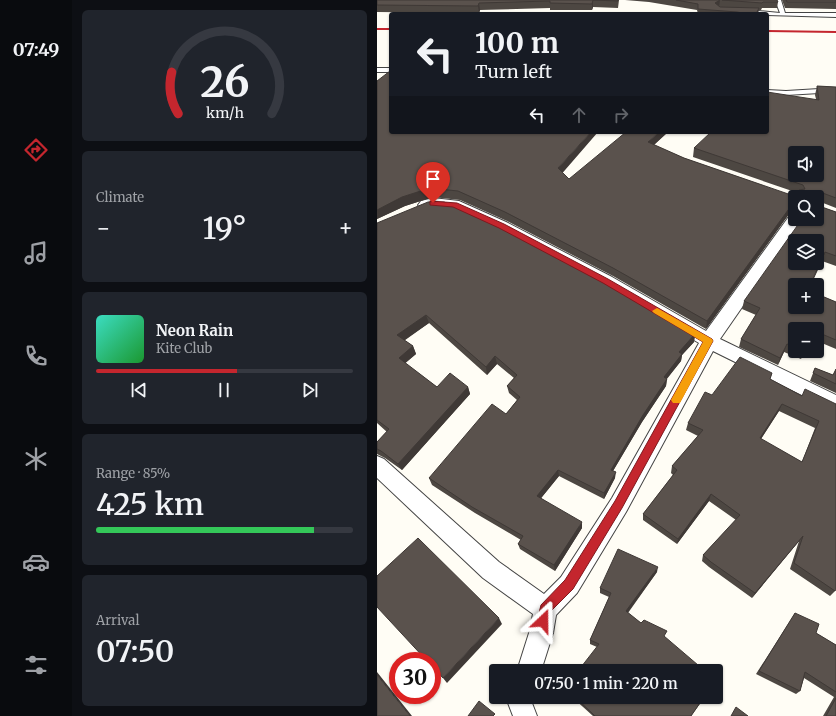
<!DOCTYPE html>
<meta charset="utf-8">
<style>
body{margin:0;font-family:Merriweather,serif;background:#20242c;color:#f1f3f6;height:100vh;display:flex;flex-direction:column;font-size:15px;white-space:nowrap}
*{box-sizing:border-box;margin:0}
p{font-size:13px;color:#9ea1a6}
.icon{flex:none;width:22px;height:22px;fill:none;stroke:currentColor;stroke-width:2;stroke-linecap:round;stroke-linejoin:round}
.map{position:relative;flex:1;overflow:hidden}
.details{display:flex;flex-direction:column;gap:10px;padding:10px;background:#0d0f14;width:305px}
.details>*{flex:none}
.top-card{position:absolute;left:12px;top:12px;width:380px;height:122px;border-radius:4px;box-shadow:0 1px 3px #0004;background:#171b24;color:#f1f3f6;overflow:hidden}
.fabs{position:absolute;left:411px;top:146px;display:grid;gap:8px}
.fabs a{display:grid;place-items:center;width:36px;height:36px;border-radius:4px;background:#171b24;box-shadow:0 1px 3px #0004;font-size:20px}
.speed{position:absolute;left:12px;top:652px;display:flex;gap:8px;font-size:20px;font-weight:700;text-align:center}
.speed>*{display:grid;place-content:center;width:52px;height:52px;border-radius:50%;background:#171b24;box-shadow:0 1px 3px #0004;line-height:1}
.speed .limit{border:6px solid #d22;background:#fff;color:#111}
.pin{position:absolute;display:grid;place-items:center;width:34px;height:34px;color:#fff;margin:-41px -17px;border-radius:50% 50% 50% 0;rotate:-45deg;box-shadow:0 0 4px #0007}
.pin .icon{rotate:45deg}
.me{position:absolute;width:44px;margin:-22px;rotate:23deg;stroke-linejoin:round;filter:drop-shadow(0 0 3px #0008)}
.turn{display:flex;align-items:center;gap:14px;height:84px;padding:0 20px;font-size:18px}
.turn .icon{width:52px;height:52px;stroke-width:2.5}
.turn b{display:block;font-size:28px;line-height:34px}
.lanes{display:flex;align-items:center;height:38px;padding:0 20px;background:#0003;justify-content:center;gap:20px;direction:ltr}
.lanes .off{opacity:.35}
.big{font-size:30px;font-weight:600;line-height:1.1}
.details .tile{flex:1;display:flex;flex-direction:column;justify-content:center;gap:6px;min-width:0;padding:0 14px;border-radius:6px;background:#20242c}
.details .dial{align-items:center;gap:0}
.dial svg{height:104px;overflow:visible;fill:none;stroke:#363941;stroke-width:7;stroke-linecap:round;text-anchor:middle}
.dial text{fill:#f1f3f6;stroke:none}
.song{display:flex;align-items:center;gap:12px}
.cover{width:48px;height:48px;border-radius:6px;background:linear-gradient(135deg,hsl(170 70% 55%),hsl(130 70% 35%))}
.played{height:4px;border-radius:2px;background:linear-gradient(90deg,#c4262e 55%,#363941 55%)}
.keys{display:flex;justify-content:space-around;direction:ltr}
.heat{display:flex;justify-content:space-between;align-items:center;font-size:22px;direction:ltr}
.charge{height:6px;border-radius:3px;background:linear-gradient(90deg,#34c759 85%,#363941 0)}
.trip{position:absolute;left:112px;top:664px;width:234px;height:40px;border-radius:4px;background:#171b24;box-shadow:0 1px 3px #0004;font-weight:600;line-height:40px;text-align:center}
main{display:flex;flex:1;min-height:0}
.tab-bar{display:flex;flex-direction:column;width:72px;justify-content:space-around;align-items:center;background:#090b0e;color:#9ea1a6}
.tab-bar .icon{width:28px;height:28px}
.tab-bar .current{color:#c4262e}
.tab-bar b{font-size:18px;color:#f1f3f6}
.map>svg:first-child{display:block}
</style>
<main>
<nav class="tab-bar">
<b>07:49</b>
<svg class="icon current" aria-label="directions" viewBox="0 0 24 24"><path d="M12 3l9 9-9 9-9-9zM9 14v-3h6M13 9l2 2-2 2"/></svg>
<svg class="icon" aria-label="music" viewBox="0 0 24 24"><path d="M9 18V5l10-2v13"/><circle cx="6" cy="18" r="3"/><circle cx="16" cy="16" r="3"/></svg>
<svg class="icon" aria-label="phone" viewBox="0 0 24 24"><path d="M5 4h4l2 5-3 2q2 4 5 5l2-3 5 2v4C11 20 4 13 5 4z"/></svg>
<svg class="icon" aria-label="climate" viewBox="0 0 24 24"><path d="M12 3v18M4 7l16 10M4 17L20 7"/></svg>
<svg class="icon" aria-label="car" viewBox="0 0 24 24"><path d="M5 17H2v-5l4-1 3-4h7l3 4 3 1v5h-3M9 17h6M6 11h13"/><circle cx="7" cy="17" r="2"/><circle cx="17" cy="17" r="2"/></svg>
<svg class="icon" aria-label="filters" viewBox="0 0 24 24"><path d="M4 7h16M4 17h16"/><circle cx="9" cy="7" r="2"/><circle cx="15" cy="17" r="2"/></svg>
</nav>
<section class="details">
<div class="tile dial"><svg viewBox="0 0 100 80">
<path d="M14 69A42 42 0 1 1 86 69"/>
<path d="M14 69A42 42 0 0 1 9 37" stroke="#c4262e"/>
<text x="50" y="56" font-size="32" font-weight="700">26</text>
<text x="50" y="72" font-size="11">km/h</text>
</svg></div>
<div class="tile"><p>Climate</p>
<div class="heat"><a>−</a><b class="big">19°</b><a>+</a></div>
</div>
<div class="tile">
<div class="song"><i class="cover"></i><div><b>Neon Rain</b><p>Kite Club</p></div></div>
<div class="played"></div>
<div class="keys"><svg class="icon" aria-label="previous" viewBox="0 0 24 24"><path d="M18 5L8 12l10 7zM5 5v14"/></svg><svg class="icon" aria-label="pause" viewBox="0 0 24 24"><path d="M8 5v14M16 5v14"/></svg><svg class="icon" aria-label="next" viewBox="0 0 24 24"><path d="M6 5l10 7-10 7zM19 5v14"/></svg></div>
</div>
<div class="tile"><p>Range · 85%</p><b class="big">425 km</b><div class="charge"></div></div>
<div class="tile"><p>Arrival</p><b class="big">07:50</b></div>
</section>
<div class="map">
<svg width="459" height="716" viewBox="0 0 459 716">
<rect width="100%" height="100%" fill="#fffdf5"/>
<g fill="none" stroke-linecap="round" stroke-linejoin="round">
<g stroke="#444" stroke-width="2">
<path id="lane" d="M 398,0 L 404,0 L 408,13 L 459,13 L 459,17 L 390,15 L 390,14 L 370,14 L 367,12 L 370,10 L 403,13 Z
M 0,68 L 14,68 L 14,72 L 0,72 Z
M 459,88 L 459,92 L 409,95 L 390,94 L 390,90 L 409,91 Z"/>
</g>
<g stroke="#444" stroke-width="2">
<path id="street" d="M 56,198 L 82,201 L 129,222 L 235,277 L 329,331 L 413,215 L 418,214 L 418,219 L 426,219 L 343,339 L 459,395 L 459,412 L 336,351 L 249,512 L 200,593 L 179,615 L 176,633 L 164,671 L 140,671 L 152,633 L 156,614 L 106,578 L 0,478 L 0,456 L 7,459 L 122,562 L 167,594 L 184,577 L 235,498 L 322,343 L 223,285 L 119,230 L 74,210 L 56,208 L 49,210 L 44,209 L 41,205 L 44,201 Z
M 133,697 L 157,697 L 155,703 L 160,716 L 136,716 L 131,703 Z"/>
</g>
<use href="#lane" fill="#fff" fill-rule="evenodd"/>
<use href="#street" fill="#fff" fill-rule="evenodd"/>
<path stroke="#c4262e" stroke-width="2" d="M 0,29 L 14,29
M 390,31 L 459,32"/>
</g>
<path fill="#4d4742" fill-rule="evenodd" d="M 0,0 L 242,0 L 241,8 L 216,7 L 215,10 L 173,10 L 173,8 L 103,10 L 102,13 L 0,12 Z
M 248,0 L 400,0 L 401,2 L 400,8 L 385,8 L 384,10 L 382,10 L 381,14 L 321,14 L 320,10 L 272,2 Z
M 405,0 L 459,0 L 459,9 L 408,8 Z
M 0,81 L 185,173 L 192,179 L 291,132 L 277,145 L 307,158 L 418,197 L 418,213 L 412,214 L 329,329 L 236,276 L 130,221 L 83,200 L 56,197 L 28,206 L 0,219 Z
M 440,86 L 459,87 L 459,208 L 441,201 L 442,206 L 459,212 L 459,266 L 445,261 L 418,285 L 459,302 L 459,349 L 440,341 L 440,329 L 418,329 L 418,351 L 428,351 L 424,359 L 407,352 L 401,365 L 362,347 L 364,339 L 379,315 L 365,309 L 367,301 L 440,219 L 420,197 L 421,193 L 316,157 L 317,148 L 439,99 L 438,95 Z
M 0,223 L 318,334 L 317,342 L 305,355 L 304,361 L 290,378 L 289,386 L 265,422 L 236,471 L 238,478 L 227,499 L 182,476 L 164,498 L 205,528 L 178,571 L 143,549 L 141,544 L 144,540 L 98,513 L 55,485 L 52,478 L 129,414 L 140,400 L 132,393 L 130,386 L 137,378 L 120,364 L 110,375 L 52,323 L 27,340 L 36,346 L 39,354 L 28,363 L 60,387 L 91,387 L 93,394 L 25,470 L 8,458 L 0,454 L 0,442 L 10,432 L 0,423 Z
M 438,368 L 456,375 L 459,369 L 459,393 L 433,381 Z
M 395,373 L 393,379 L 425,396 L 459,404 L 458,591 L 453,596 L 413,569 L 422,541 L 375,598 L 332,567 L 325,561 L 326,555 L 359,520 L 332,501 L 300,544 L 266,520 L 266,514 L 296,475 L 294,473 L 295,466 L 321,436 L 309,430 L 311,423 L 335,395 ZM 402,411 L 438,428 L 425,462 L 384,439 Z
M 280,572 L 251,613 L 264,623 L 288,637 L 220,647 L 213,644 L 213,640 L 232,597 L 223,593 L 223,588 Z
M 418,613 L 439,633 L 459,645 L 459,716 L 446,716 L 457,697 L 427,678 L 423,691 L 419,694 L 379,674 L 415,618 Z
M 195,697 L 328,697 L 314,716 L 216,716 Z"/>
<path fill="#3f3936" d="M 216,0 L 216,7 L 215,10 L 215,4 Z
M 343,0 L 342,7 L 338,3 Z
M 102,3 L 103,10 L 102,13 L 101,6 Z
M 214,132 L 221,132 L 182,177 L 181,168 Z
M 282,132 L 291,132 L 270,151 L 271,142 Z
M 53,188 L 56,197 L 28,206 L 0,219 L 0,210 L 25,197 Z
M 418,205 L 418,213 L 412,214 L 329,329 L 330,321 L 414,206 Z
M 448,252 L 445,261 L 434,285 L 433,285 Z
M 49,315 L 52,323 L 24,343 L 20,335 Z
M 318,334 L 317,342 L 305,355 L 304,361 L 286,384 L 287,377 L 302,352 Z
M 410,344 L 407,352 L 401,365 L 403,358 Z
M 36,346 L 39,354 L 25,366 L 22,358 Z
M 118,356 L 120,364 L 110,375 L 109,367 Z
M 290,379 L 289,386 L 265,422 L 233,476 L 234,470 L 266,415 Z
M 91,387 L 93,394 L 25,470 L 21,464 Z
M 405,404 L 402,411 L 380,445 L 383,438 Z
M 181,470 L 182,476 L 161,502 L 160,496 Z
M 239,472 L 238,478 L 227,499 L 227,493 Z
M 334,494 L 332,501 L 300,544 L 301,539 Z
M 205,522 L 205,528 L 178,571 L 177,565 Z
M 426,536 L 422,541 L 375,598 L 378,593 Z
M 281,567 L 280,572 L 248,616 L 249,611 Z
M 122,618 L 125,624 L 70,683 L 66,678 Z
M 0,672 L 35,716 L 33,716 L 0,675 Z"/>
<path fill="#5a524d" stroke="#3f3936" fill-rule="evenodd" d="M 0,0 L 241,0 L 241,1 L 216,0 L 215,4 L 173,3 L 173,1 L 102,3 L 101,6 L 0,5 Z
M 299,0 L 343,0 L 338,3 L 343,7 L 382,8 L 379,14 L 371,14 L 360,12 L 321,9 L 321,4 Z
M 345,0 L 400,0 L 401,2 L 386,2 L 385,3 Z
M 409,0 L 459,0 L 459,2 L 410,2 Z
M 13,71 L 14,71 L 14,132 L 214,132 L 181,168 L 192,179 L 249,132 L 282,132 L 271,142 L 307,158 L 420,197 L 418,197 L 418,205 L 414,206 L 330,321 L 236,268 L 128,212 L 81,191 L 53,188 L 25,197 L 0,210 L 0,81 Z
M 440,86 L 459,87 L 459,198 L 443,192 L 441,194 L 442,206 L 459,212 L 459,256 L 448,252 L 433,285 L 418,285 L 418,307 L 440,307 L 440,294 L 459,302 L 459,340 L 440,332 L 440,329 L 418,329 L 418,347 L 410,344 L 403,358 L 364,339 L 383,308 L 367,301 L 425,219 L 440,219 L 440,197 L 420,197 L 422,196 L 422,190 L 428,189 L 426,185 L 317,148 L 334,132 L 390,132 L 390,92 L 442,100 ZM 418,153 L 440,153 L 440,175 L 418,175 ZM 418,241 L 440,241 L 440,263 L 418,263 Z
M 51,202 L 67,202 L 90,210 L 191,262 L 318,334 L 302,352 L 305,354 L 287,377 L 290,379 L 266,415 L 234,470 L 239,472 L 227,493 L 181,470 L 160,496 L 205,522 L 177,565 L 141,544 L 146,536 L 95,507 L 52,478 L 115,404 L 129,414 L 143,397 L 130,386 L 140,375 L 118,356 L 109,367 L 49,315 L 20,335 L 36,346 L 22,358 L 60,387 L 73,373 L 91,387 L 21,464 L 4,451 L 0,449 L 0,442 L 12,429 L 0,420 L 0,223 Z
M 363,357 L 395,373 L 393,379 L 425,396 L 428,389 L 459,404 L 459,589 L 458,591 L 417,563 L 426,536 L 378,593 L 334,562 L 326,555 L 363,515 L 334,494 L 301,539 L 266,514 L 300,470 L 295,466 L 326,430 L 311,423 L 328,392 L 335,395 ZM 405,404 L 442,421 L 425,462 L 383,438 Z
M 438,368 L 456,375 L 459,369 L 459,384 L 436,373 Z
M 41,538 L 122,618 L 66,678 L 55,666 L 55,661 L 50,661 L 0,607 L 0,576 Z
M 241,549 L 281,567 L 249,611 L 264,623 L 267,620 L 290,631 L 287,636 L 328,671 L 201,671 L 222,644 L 213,640 L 234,593 L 223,588 Z
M 418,613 L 442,624 L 439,633 L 459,645 L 459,692 L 428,672 L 423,691 L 382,671 Z
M 0,675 L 33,716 L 0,716 Z
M 198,697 L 327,697 L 314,716 L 218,716 Z
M 459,698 L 459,716 L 449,716 Z
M 102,701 L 118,714 L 116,716 L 91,716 Z
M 359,707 L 371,716 L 354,716 Z"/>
<path fill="#c4262e" stroke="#7f191e" d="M 53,201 L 80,203 L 127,224 L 231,279 L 335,339 L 336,341 L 245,508 L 196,589 L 173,612 L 170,625 L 166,627 L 162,625 L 160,621 L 164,605 L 188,580 L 238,501 L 326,342 L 226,283 L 122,228 L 76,207 L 53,205 Z"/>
<path fill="#f59e0b" d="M 280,308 L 335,339 L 336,341 L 303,403 L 296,403 L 294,400 L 326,342 L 277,313 L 275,311 Z"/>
</svg>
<div class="fabs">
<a><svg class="icon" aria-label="sound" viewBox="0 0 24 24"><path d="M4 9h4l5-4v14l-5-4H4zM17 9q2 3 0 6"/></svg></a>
<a><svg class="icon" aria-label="search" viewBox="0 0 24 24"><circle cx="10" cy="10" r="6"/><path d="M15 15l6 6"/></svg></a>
<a><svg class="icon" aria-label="layers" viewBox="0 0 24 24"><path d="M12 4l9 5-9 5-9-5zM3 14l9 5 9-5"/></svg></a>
<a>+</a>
<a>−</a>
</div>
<div class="speed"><div class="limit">30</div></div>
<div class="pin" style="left:56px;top:203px;background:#d93025"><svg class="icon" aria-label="arrive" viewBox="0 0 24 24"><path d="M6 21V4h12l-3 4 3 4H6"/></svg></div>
<svg class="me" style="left:166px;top:621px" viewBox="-20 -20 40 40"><path d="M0-17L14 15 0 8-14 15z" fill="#c4262e" stroke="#fff" stroke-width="4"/></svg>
<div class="trip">07:50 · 1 min · 220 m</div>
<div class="top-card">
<div class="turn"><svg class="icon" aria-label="left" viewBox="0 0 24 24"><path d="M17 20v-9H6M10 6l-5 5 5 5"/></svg><div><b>100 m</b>Turn left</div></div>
<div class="lanes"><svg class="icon" aria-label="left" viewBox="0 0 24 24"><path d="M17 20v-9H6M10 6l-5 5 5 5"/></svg><svg class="icon off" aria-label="ahead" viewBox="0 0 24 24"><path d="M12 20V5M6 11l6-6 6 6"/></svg><svg class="icon off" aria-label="right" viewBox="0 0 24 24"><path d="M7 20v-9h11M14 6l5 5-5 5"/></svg></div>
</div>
</div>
</main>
